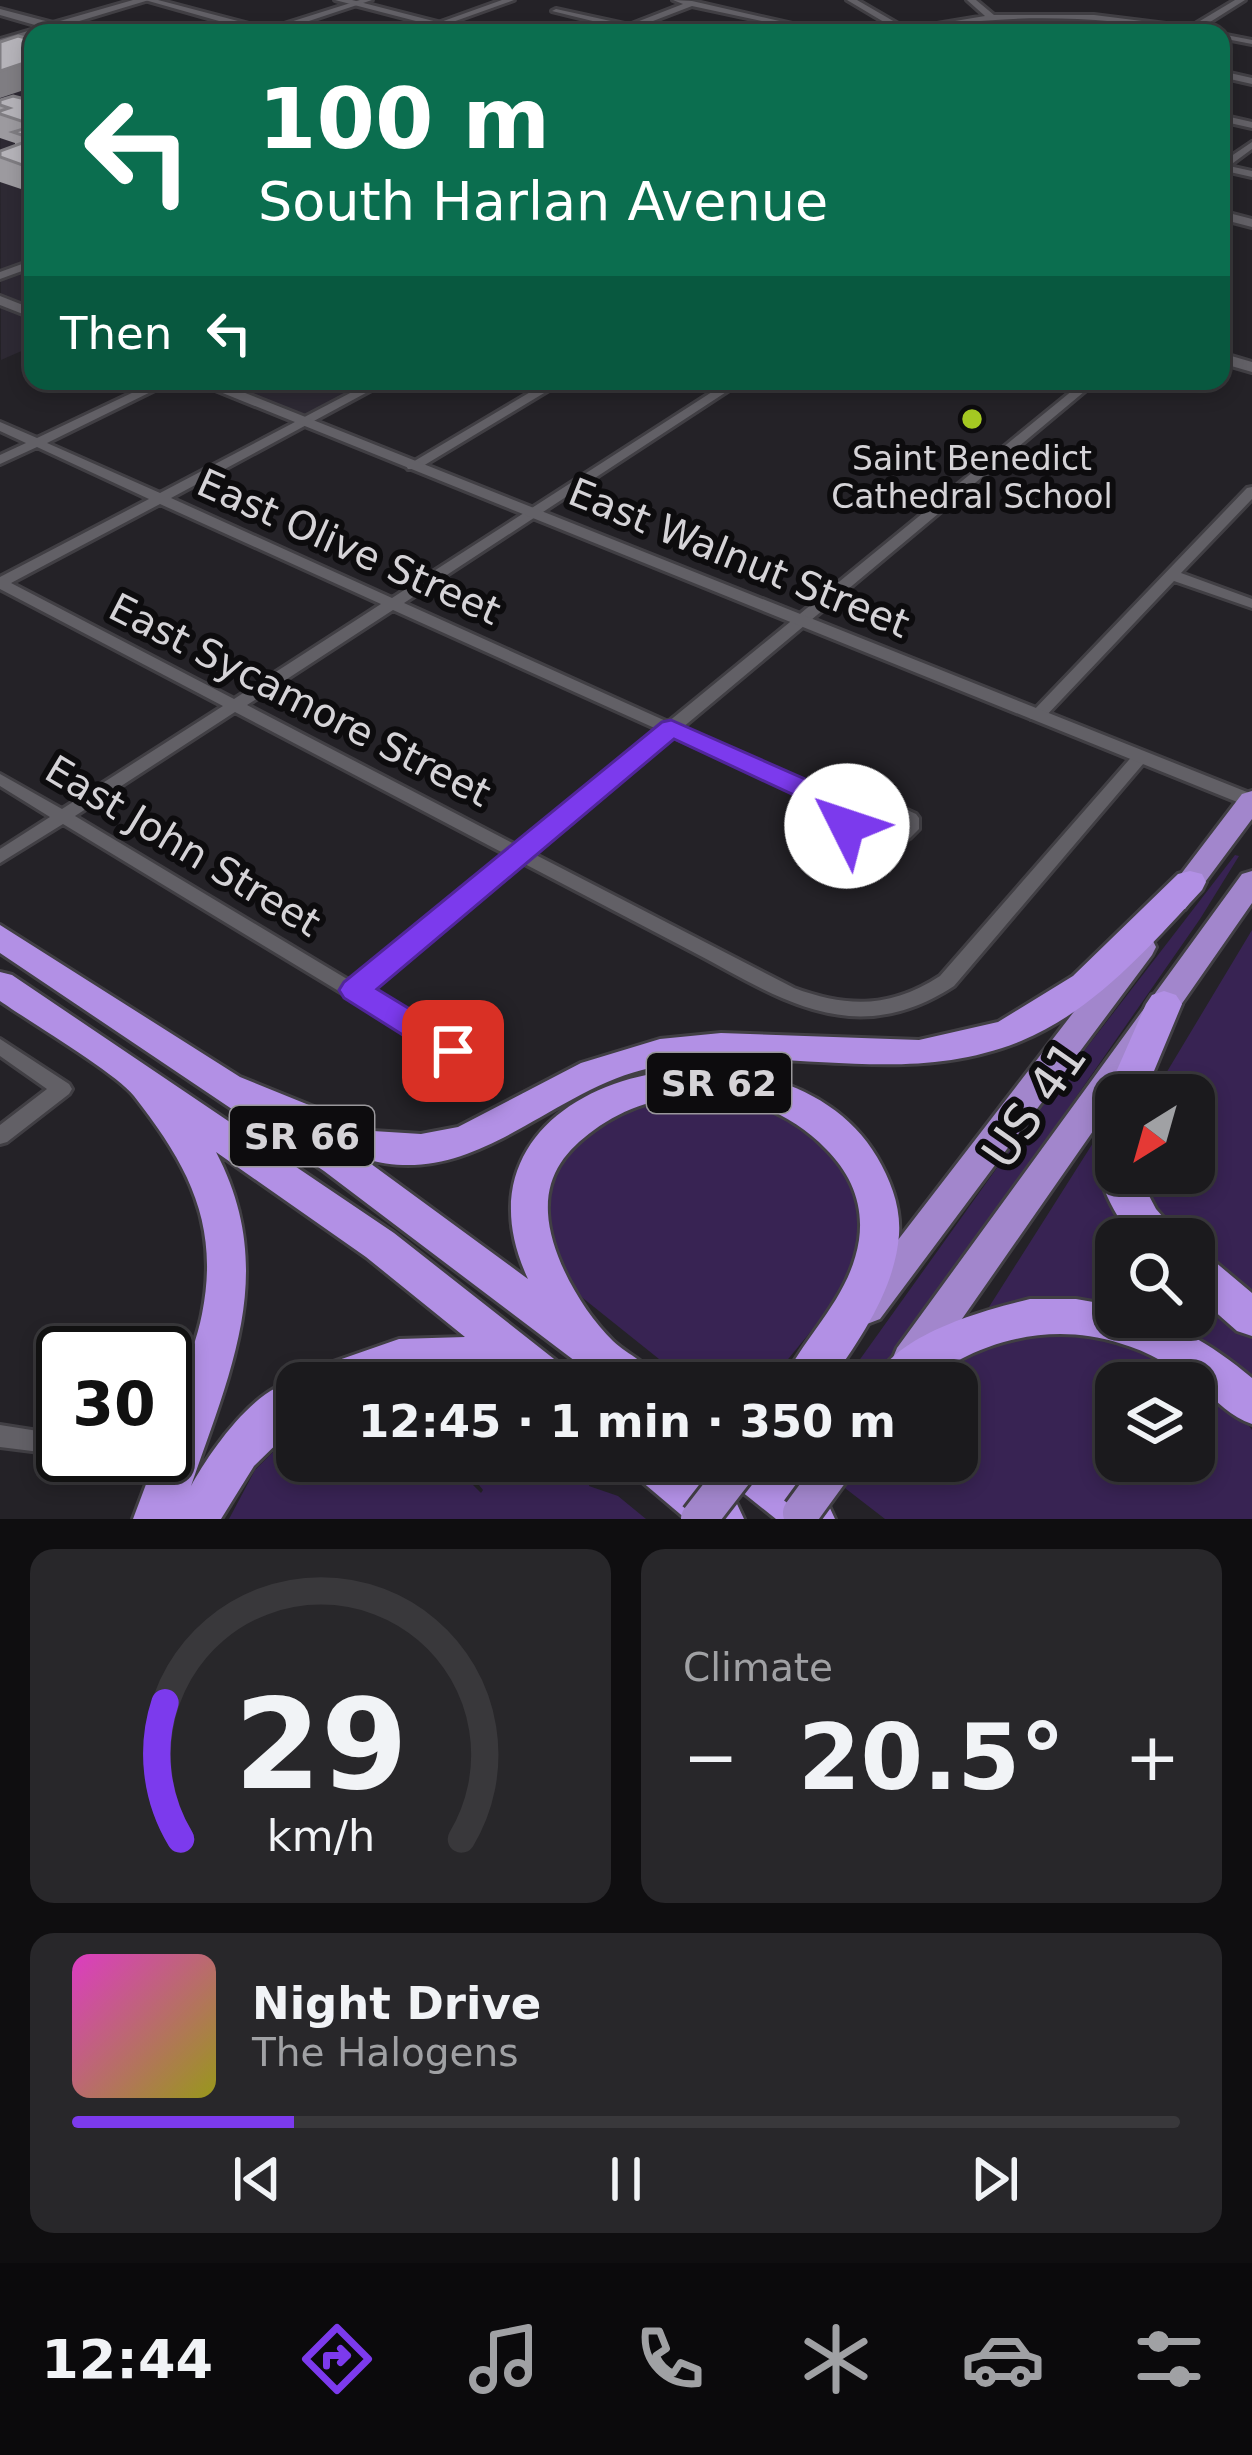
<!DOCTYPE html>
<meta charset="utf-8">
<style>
body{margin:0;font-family:"DejaVu Sans",sans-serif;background:#28272a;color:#f1f3f6;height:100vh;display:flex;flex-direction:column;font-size:45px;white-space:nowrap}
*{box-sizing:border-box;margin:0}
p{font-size:39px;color:#a0a1a4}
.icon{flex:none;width:66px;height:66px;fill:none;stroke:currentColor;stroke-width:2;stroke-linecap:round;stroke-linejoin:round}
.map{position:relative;height:1519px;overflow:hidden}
.panel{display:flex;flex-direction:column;gap:30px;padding:30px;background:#0f0e10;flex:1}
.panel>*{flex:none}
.banner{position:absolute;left:24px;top:24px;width:1206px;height:366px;border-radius:24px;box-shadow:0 6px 18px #0003,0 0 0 3px #39383b;background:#0b6e4f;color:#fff;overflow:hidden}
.needle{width:78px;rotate:217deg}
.buttons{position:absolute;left:1095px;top:1074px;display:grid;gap:24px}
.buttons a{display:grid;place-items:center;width:120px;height:120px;border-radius:24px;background:#1b1a1d;box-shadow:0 6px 18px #0003,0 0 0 3px #39383b;font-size:60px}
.speed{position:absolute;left:36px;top:1326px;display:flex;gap:24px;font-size:60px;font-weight:700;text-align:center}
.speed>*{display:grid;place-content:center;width:156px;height:156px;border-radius:50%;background:#1b1a1d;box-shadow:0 6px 18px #0003,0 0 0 3px #39383b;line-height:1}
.speed .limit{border:6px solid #111;border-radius:18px;background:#fff;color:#111}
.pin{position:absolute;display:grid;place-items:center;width:102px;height:102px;color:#fff;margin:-51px;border-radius:24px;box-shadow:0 6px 18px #0006}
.me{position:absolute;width:132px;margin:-66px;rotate:311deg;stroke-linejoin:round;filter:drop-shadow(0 0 9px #0008)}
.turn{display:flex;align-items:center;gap:42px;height:252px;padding:0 36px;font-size:54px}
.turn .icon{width:156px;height:156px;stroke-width:2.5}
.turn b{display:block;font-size:84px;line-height:102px}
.then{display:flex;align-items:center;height:114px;padding:0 36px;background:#0003;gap:24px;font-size:45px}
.big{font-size:90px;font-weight:600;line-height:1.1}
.panel .widget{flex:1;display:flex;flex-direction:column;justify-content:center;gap:18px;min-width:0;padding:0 42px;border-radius:24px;background:#28272a}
.panel .dial{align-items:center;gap:0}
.dial svg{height:312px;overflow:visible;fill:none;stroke:#39383b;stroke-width:7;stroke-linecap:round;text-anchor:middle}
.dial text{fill:#f1f3f6;stroke:none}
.song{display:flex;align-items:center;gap:36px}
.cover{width:144px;height:144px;border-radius:18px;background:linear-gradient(135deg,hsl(310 70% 55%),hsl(60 70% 35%))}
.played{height:12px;border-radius:6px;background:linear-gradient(90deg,#7c3aed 20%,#39383b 20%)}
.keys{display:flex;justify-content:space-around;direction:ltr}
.heat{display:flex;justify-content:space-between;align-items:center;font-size:66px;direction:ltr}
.panel .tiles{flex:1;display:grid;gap:30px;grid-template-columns:1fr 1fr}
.widget:last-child{grid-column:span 2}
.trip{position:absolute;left:276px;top:1362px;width:702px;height:120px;border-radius:24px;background:#1b1a1d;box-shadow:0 6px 18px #0003,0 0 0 3px #39383b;font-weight:600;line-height:120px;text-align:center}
.tabs{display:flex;height:192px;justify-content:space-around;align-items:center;background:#0b0a0c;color:#a0a1a4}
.tabs .icon{width:84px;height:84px}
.tabs .active{color:#7c3aed}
.tabs b{font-size:54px;color:#f1f3f6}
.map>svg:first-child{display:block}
</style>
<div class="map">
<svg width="1252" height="1519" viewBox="0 0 1252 1519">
<rect width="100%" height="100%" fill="#242227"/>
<path fill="#2d2933" d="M 33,35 L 33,346 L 1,360 L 0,45 Z
M 201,381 L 382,381 L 304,422 Z"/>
<path fill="#382353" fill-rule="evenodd" d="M 1235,855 L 1239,856 L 1200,919 L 877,1383 L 843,1383 L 1037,1112 Z
M 1252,930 L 1252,1300 L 1194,1250 L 1194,1239 L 1180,1239 L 1150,1207 L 1133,1173 L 1194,1173 L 1194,1095 L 1153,1095 Z
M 673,1093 C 699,1095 732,1091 756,1100 C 811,1118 879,1180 861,1244 C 847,1296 801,1341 769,1383 L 701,1383 L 693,1369 L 687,1371 L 689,1383 L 574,1291 C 531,1230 543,1163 603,1119 C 621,1106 651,1100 673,1093 Z
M 1093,1143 L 1104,1184 L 1144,1239 L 1116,1239 L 1116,1307 L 1046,1299 L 994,1311 L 989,1307 Z
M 1194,1282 L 1252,1333 L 1252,1385 L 1233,1365 L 1148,1317 L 1194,1317 Z
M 1079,1327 L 1159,1350 L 1245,1420 L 1252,1430 L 1252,1519 L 885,1519 L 810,1461 L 846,1461 L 871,1480 L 885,1461 L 957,1461 L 957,1383 L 943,1383 C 977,1338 1026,1330 1079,1327 ZM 1116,1383 L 1194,1383 L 1194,1461 L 1116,1461 Z
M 297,1428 L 297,1461 L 449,1461 L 481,1493 L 483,1490 L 460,1461 L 573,1461 L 607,1482 L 590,1481 L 589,1486 L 618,1496 L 646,1519 L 229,1519 L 255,1470 Z"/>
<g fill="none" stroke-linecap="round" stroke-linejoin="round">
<g stroke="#413f44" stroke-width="6">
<path id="minor" d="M 145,0 L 158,0 L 268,29 L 360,0 L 372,0 L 273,33 L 261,33 Z
M 502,0 L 514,0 L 422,33 L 410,33 Z
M 673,0 L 692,1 L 832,33 L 817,33 L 692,6 L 622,33 L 611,33 L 621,28 L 552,11 L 556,9 L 629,25 L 683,4 Z
M 847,0 L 857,0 L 907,29 L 985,16 L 967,0 L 976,0 L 994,15 L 1094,15 L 1190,27 L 1235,0 L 1245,0 L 1199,29 L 1212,33 L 1182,33 L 1183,31 C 1117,19 1045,15 981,21 C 953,24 926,33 898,33 L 899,31 Z
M 1221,34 L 1252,40 L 1252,44 L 1221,38 Z
M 1221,71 L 1252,78 L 1252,84 L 1221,77 Z
M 1221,115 L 1252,122 L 1252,128 L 1221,121 Z
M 1252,142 L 1252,149 L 1229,166 L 1252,171 L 1252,177 L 1221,170 L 1221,163 Z
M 33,260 L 33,267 L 0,279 L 0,272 Z
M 157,381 L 173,381 L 47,443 L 160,493 L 373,381 L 388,381 L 171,498 L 392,598 L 729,381 L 743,381 L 404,603 L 668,722 L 1084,381 L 1097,381 L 682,728 L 840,800 L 883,799 L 916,814 L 919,818 L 919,829 L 910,838 L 896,846 L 874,850 L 860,847 L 846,838 L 831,809 L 672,736 L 532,853 L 794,988 C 848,1008 891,1008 940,976 L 1135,753 L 1141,752 L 1149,757 L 954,986 C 922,1007 887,1019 849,1016 C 792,1011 743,978 695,953 C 637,923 579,892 521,862 L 367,990 L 460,1046 L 463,1051 L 460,1056 L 453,1058 L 446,1056 L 63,824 L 0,863 L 0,849 L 50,817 L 0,786 L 0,774 L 62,809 L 223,706 L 0,589 L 0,577 L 149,499 L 37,447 L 0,464 L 0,455 L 26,443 L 0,431 L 0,422 L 37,438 ZM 160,504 L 381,604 L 234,699 L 11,583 ZM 393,610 L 659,730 L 518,846 L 247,705 ZM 235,712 L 507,855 L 352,982 L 75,816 ZM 880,809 L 901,821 L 901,827 C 874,847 861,839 849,810 Z
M 549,381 L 564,381 L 418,469 L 408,469 L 406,466 Z
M 1252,487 L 1252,499 L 1181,573 L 1252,599 L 1252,608 L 1174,581 L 1043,719 L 1031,719 L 1029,716 L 1031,713 L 1247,488 Z
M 0,1039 L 69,1084 L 72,1089 L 69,1094 L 7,1142 L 0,1144 L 0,1125 L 47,1089 L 0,1056 Z
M 0,1425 L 57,1434 L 60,1442 L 57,1450 L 48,1453 L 0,1447 Z"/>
</g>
<g stroke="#413f44" stroke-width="6">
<path id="tertiary" d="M 133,0 L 149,0 L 0,45 L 0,39 L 42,27 L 0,15 L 0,9 L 53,23 Z
M 335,0 L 352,0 L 480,33 L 462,33 Z
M 1221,211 L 1252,219 L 1252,227 L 1221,219 Z
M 0,296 L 33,309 L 33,318 L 0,305 Z
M 1221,353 L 1252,362 L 1252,372 L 1221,363 Z
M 193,381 L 215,381 L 1252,794 L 1252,808 Z"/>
</g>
<g stroke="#413f44" stroke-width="6">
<path id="trunk" d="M 1252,791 L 1252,819 L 1185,909 L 1165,909 L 1160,902 L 1165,895 L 1242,794 Z
M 1252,871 L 1252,903 L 925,1372 L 911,1377 L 897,1372 L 892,1360 L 897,1348 L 1242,874 Z
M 1141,936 L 1152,939 L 1156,947 L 1152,955 L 880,1319 L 867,1324 L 854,1319 L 848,1308 L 854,1297 L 1130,939 Z"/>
</g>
<g stroke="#413f44" stroke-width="6">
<path id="motorway" d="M 1190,871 L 1202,874 L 1206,882 L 1202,890 C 1149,947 1094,1011 1021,1041 C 893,1093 769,1037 642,1070 C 547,1094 470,1192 363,1158 L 528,1279 C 430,1069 782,996 877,1157 C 891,1181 901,1207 899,1235 C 895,1289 860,1340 829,1383 L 782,1383 C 806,1333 850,1298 859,1240 C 864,1204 851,1174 826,1149 C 766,1086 665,1078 594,1130 C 565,1151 546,1175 548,1213 C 550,1255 582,1311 613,1341 C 629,1356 649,1362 659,1383 L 604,1383 L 324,1171 L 0,953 L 0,925 L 240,1077 L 373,1131 L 421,1134 L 458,1127 L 581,1063 L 660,1039 L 721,1033 L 919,1040 L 998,1022 L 1073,976 L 1178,874 Z
M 0,972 L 12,975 L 394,1233 L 568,1370 L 575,1383 L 504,1383 L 452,1373 L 371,1383 L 297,1383 L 297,1424 L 254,1466 L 221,1519 L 133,1519 L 157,1455 L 165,1455 C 165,1409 193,1360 202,1314 C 220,1224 188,1165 134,1096 C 116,1073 30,1022 0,1001 ZM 216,1152 L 366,1257 L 465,1337 L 399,1339 L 310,1370 L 304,1382 C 262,1375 209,1453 191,1486 C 231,1370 278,1270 216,1152 Z
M 1164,991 L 1176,995 L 1182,1004 L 1144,1095 L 1116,1095 L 1116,1106 L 1112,1105 L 1106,1095 L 1146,1004 L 1152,995 Z
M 1116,1109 L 1116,1173 L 1137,1173 L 1156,1209 L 1182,1239 L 1136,1239 C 1107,1211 1083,1151 1103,1114 Z
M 1194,1251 L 1208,1256 L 1252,1293 L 1252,1336 L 1237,1331 L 1194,1293 Z
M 1030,1299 L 1076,1299 L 1116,1306 L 1116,1317 C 1170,1317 1211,1344 1252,1378 L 1252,1424 C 1231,1417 1217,1401 1200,1387 C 1177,1368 1148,1351 1119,1343 C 1065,1326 1008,1334 959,1360 C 948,1366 939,1378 929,1382 C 915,1388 889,1383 873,1383 C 896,1334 981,1311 1030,1299 Z
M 628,1461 L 684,1461 L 737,1504 L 744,1519 L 686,1519 L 634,1475 Z
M 715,1461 L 772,1461 L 828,1504 L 835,1519 L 776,1519 L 721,1475 Z"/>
</g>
<use href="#minor" fill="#626066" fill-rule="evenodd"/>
<use href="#tertiary" fill="#626066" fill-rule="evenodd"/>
<use href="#trunk" fill="#a286cc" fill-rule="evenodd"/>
<use href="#motorway" fill="#b290e5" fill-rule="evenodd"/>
<g stroke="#413f44" stroke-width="42" stroke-linecap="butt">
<path id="trunk-bridge" d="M 801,1513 L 839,1461
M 699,1519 L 744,1461"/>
</g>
<use href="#trunk-bridge" stroke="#a286cc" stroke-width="36"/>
</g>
<path fill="#9c9a9f" d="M 0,100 L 33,101 L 33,191 L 30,192 L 0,182 L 0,151 L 15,146 L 15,143 L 0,138 Z"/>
<path fill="#7f7d82" d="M 33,60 L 33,87 L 0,98 L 0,71 Z
M 33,163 L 33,191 L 30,192 L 25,166 Z"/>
<path fill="#b5b3b9" stroke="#7f7d82" stroke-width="3" d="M 18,36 L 33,40 L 33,60 L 0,71 L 0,42 Z
M 13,96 L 33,101 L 33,125 L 0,114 L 0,111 L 9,108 L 0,105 L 0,100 Z
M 33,126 L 33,139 L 13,132 Z
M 33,139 L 33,163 L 25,166 L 0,157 L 0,151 Z"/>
<path fill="#7c3aed" stroke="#51269a" stroke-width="3" d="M 671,720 L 848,798 L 861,826 L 847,835 L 837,833 L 826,810 L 674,739 L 377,989 L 464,1042 L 469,1051 L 464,1059 L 441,1059 L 344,998 L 339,990 L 344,982 L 662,722 Z"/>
<circle fill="#a5c822" stroke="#0d0c0e" stroke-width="4.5" cx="972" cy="419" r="12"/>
<g text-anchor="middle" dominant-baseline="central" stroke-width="12" stroke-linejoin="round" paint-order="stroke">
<g font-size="33" fill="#d5d3d7" stroke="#0d0c0e">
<text x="972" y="458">Saint Benedict<tspan x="972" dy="38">Cathedral School</tspan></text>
</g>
<g fill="#0d0c0e" stroke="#99979b" stroke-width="3">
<rect x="647" y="1053" width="144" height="60" rx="9"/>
<rect x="230" y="1106" width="144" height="60" rx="9"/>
</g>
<g font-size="36" font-weight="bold" fill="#d5d3d7">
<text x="719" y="1083">SR 62</text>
<text x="302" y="1136">SR 66</text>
</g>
<g font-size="39" fill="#d5d3d7" stroke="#0d0c0e">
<text transform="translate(349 547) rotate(24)">East Olive Street</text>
<text transform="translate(739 558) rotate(22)">East Walnut Street</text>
<text transform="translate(300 700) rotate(27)">East Sycamore Street</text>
<text transform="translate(183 846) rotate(31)">East John Street</text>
</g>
<g font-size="48" fill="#d5d3d7" stroke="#0d0c0e">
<text transform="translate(1034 1104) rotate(-55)">US 41</text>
</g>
</g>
</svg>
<div class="buttons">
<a><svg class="needle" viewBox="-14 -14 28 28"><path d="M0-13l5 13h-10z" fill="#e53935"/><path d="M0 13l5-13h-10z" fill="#a0a1a4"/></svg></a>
<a><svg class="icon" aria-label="search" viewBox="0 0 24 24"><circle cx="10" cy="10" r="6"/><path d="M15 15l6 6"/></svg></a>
<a><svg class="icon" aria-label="layers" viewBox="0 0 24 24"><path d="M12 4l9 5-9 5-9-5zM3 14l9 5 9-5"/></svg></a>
</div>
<div class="speed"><div class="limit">30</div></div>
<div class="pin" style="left:453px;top:1051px;background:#d93025"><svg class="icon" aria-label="arrive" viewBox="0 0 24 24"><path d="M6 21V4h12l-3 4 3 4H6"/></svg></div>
<svg class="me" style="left:847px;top:826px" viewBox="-20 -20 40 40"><circle r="19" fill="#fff"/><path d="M0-13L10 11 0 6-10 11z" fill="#7c3aed"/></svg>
<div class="trip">12:45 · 1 min · 350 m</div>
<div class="banner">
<div class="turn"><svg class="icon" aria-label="left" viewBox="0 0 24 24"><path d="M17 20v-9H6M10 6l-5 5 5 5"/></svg><div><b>100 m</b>South Harlan Avenue</div></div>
<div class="then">Then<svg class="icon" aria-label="left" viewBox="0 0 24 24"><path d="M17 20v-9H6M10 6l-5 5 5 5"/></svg></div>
</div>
</div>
<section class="panel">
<div class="tiles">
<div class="widget dial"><svg viewBox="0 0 100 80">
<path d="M14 69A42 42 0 1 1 86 69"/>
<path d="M14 69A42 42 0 0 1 10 34" stroke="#7c3aed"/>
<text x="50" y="56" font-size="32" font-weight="700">29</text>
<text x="50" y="72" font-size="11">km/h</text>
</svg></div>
<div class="widget"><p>Climate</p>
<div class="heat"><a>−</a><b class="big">20.5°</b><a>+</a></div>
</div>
<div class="widget">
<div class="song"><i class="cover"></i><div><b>Night Drive</b><p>The Halogens</p></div></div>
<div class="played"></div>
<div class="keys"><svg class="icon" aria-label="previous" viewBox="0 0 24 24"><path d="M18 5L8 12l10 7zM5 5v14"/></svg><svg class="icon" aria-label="pause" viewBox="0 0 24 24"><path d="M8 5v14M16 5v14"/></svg><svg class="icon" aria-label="next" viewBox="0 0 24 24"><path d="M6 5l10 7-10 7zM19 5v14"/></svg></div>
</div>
</div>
</section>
<nav class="tabs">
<b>12:44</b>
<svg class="icon active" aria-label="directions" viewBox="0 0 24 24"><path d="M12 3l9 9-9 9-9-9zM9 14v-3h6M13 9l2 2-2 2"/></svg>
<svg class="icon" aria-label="music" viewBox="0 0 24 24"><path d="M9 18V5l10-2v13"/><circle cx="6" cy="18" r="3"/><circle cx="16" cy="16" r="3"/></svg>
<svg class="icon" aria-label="phone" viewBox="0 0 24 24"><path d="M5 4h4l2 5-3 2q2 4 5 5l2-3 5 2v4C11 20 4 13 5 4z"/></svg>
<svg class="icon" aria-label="climate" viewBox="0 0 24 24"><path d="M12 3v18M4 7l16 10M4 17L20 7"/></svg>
<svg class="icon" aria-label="car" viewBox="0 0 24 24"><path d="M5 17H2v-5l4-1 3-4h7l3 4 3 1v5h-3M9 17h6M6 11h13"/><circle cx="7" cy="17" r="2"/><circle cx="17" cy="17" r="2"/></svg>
<svg class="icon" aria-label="filters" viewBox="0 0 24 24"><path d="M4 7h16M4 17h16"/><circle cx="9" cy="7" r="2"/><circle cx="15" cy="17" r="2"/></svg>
</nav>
